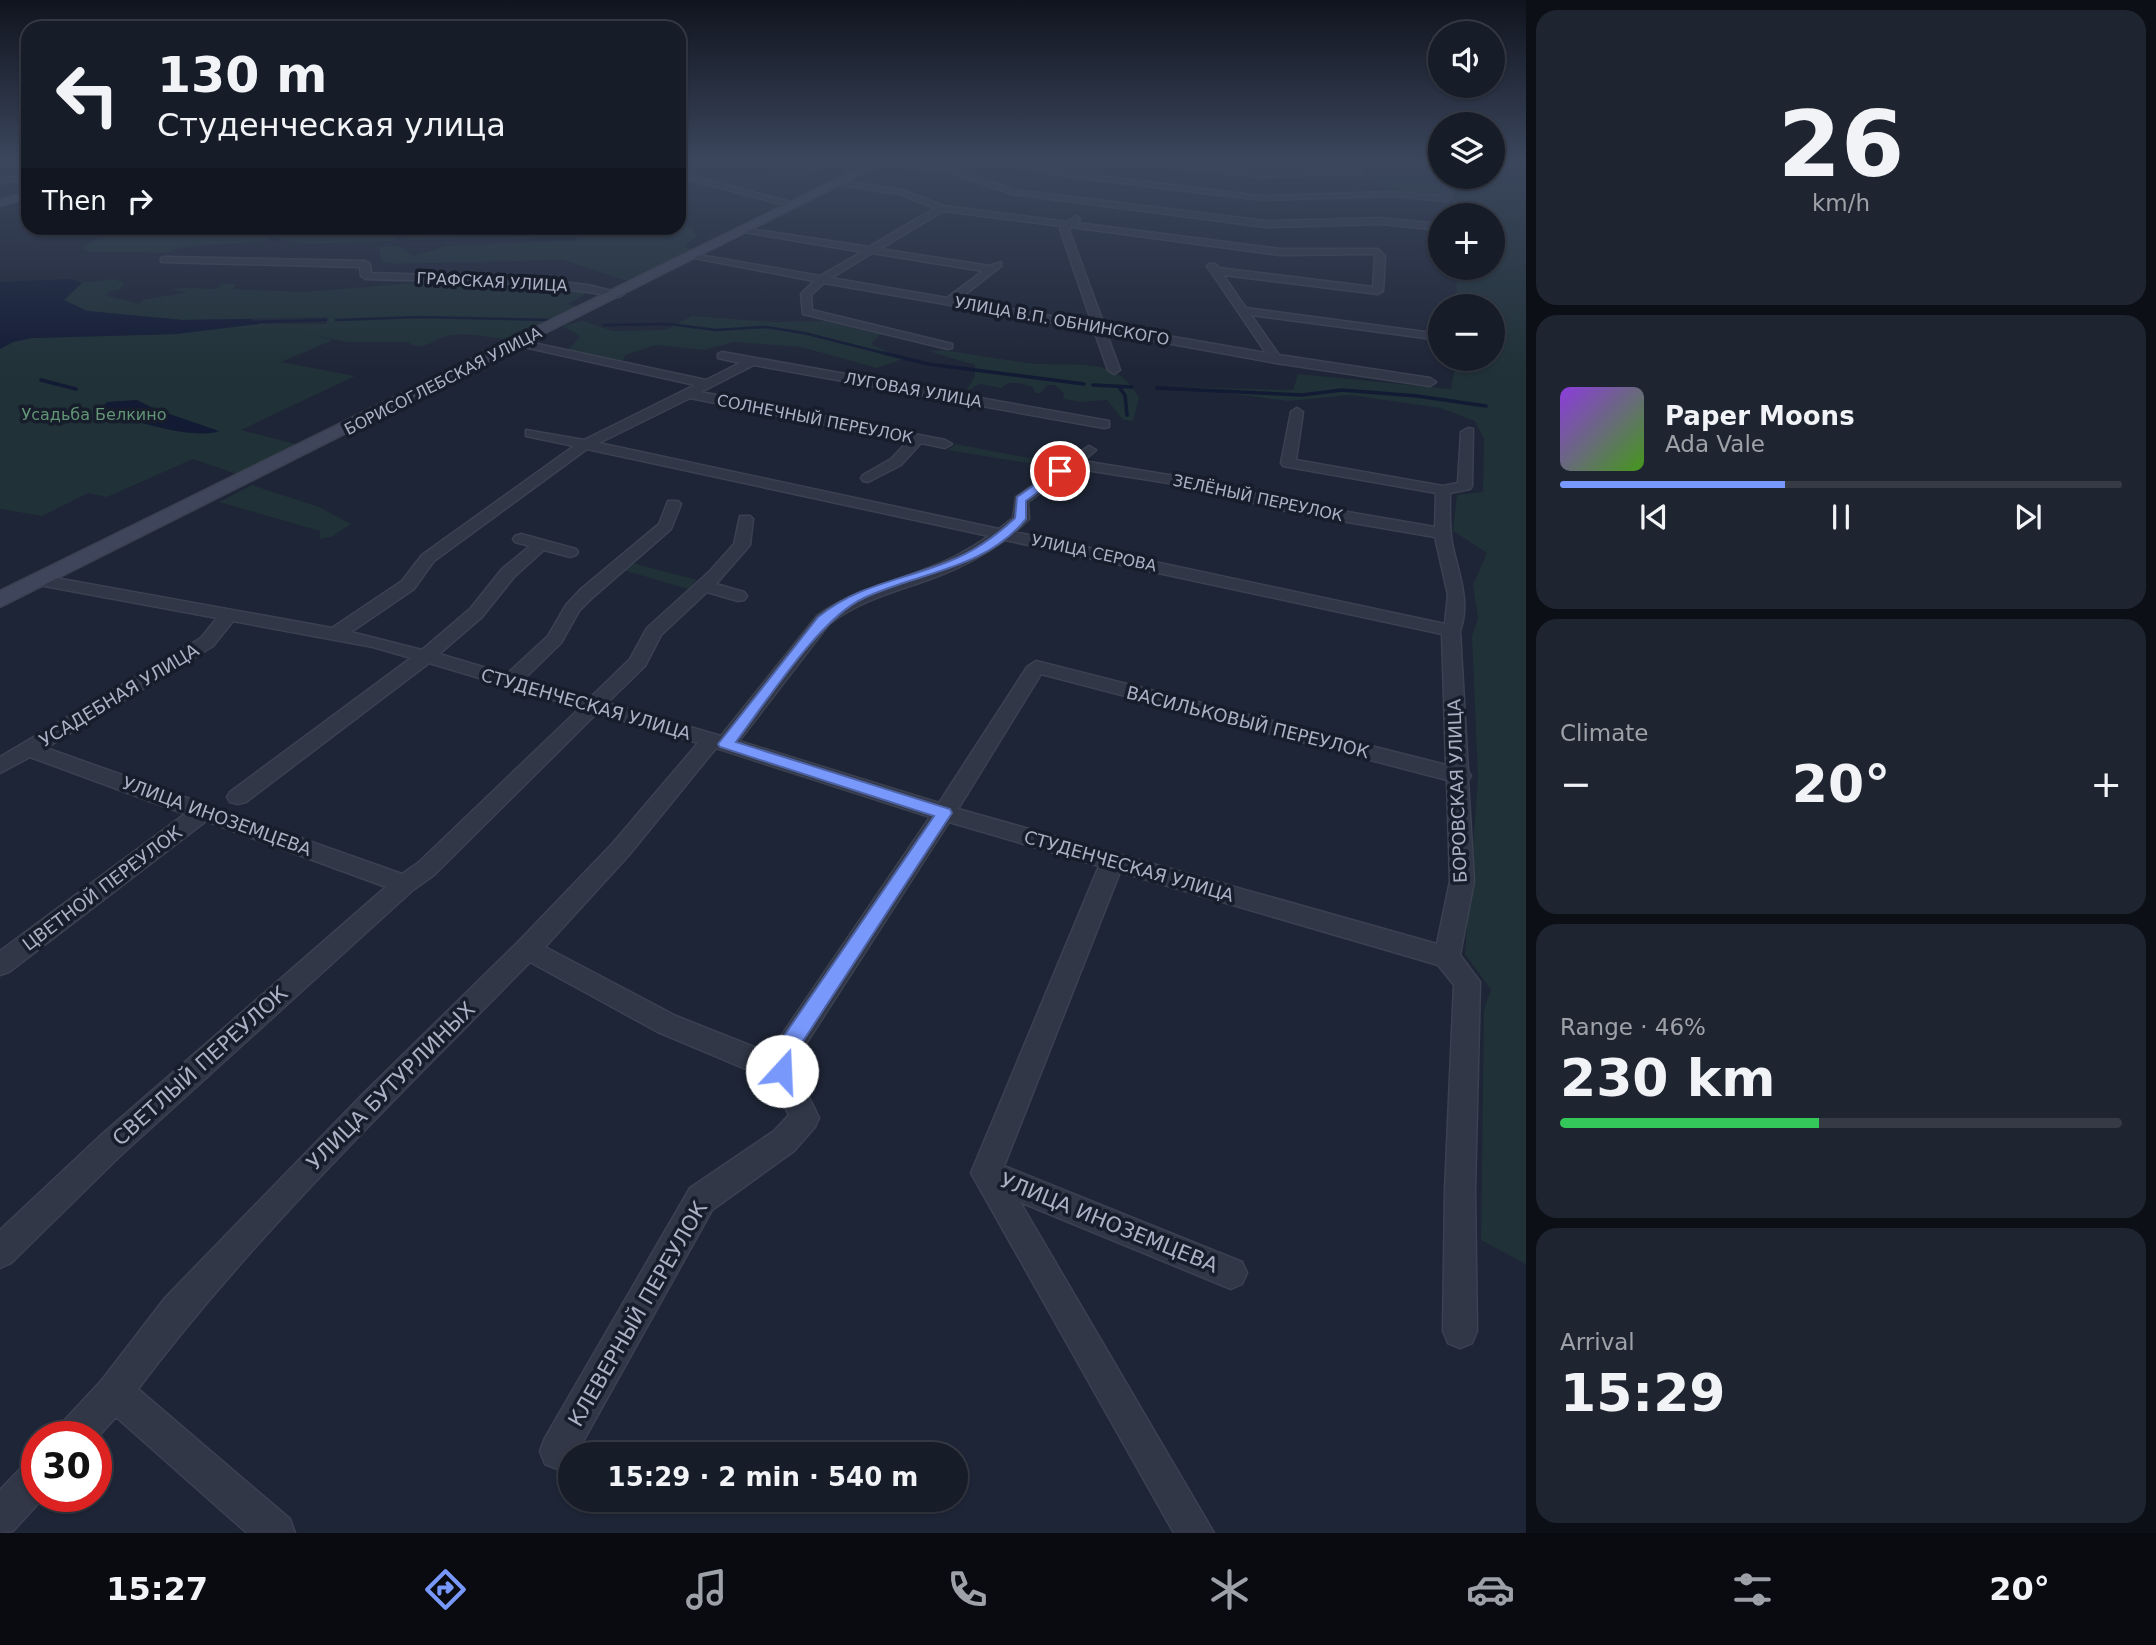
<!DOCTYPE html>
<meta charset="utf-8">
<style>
body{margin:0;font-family:"DejaVu Sans",sans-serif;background:#1f2530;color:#f1f3f6;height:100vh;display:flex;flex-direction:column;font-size:26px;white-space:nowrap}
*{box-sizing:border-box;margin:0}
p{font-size:23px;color:#9ea1a8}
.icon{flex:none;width:38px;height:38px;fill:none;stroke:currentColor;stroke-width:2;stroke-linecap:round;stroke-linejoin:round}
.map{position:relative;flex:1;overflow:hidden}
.sheet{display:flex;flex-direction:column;gap:10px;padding:10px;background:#0c0f16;width:630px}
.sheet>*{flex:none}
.banner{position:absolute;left:21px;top:21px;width:665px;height:214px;border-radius:21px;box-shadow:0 2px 5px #0004,0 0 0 2px #353a45;background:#161c28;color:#f1f3f6;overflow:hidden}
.tools{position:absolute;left:1428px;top:21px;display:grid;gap:14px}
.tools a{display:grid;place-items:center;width:77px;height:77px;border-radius:50%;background:#161c28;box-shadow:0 2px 5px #0004,0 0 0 2px #353a45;font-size:35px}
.speed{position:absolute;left:21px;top:1421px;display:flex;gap:14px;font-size:35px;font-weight:700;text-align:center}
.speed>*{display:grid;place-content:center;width:91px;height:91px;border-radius:50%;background:#161c28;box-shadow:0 2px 5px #0004,0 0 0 2px #353a45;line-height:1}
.speed .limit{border:10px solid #d22;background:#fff;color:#111}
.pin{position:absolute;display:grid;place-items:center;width:60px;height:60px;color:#fff;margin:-30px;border:4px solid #fff;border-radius:50%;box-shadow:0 2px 7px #0007}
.me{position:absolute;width:77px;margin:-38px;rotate:20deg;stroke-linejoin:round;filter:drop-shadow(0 0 5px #0008)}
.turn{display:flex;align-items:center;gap:24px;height:147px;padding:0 21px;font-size:32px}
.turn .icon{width:91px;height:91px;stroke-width:2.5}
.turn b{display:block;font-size:49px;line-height:60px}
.then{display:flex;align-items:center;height:66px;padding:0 21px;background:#0003;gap:14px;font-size:26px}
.big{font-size:52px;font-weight:600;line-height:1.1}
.sheet .widget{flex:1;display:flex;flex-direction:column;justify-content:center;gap:10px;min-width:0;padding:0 24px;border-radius:21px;background:#1f2530}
.sheet .dial{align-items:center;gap:0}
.dial b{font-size:91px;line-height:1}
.song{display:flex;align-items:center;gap:21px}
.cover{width:84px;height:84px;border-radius:10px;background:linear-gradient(135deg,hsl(270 70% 55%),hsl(100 70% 35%))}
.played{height:7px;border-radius:4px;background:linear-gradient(90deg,#7898fc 40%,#353a45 40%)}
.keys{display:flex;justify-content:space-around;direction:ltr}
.heat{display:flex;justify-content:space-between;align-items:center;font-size:38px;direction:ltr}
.charge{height:10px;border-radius:5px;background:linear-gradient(90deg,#34c759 46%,#353a45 0)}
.trip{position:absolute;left:558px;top:1442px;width:410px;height:70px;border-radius:35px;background:#161c28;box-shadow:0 2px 5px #0004,0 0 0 2px #353a45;font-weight:600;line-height:70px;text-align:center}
.menu{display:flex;height:112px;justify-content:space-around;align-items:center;background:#090b10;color:#9ea1a8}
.menu .icon{width:49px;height:49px}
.menu .active{color:#7898fc}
.menu b{font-size:32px;color:#f1f3f6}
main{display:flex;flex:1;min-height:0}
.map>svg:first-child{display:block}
</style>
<main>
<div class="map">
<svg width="1526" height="1533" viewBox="0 0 1526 1533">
<rect width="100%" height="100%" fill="#1e2536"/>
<path fill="#203137" d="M 839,159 L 792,182 L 759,176 L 777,170 L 804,173 L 787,170 L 806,160 Z
M 1493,159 L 1526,159 L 1526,1264 L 1481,1240 L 1484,1009 L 1491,990 L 1465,954 L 1478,779 L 1472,636 L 1478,619 L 1473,585 L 1487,553 L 1453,531 L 1457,495 L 1483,492 L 1484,439 L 1475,421 L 1440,408 L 1350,395 L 1288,401 L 1181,387 L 1293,390 L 1298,374 L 1451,389 L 1456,359 L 1493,359 L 1493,306 L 1457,306 L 1456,268 L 1493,268 L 1493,215 L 1454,215 L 1453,199 L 1393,194 L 1361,174 L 1374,165 L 1440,169 L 1440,177 L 1493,177 Z
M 679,224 L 693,228 L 697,237 L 686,244 L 687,248 L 693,248 L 634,283 L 563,260 L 393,264 L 381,261 L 379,247 L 399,246 L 413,256 L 446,246 L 578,240 L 571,228 L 679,228 Z
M 114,228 L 274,228 L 267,241 L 181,247 L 168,253 L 89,252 L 82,248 Z
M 281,228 L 408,228 L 393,241 L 306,244 L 278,239 Z
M 434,228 L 526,228 L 549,234 L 530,239 L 400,240 L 405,234 Z
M 114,279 L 125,283 L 120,289 L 108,292 L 107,296 L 139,304 L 143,300 L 188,292 L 170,290 L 181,288 L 217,289 L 221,284 L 236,284 L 233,289 L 304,292 L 441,281 L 591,291 L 568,304 L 580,308 L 492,351 L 487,350 L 505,339 C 486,337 461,331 443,337 C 431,342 421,352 408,342 L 347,342 L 307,334 L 333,340 L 281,362 L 355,376 L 241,430 L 299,445 L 239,475 L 193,459 L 107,497 L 88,493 L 42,516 L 0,509 L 0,349 L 13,342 L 32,338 L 176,334 L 259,324 L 326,324 L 328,317 L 183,320 L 87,311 L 63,300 L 82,283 Z
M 692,316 L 776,322 L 824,321 L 880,334 L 871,344 L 903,359 L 877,368 L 801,347 L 734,342 L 704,350 L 656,345 L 625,355 L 622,364 L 568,351 L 580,336 L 563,326 L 583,321 L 613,331 L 666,330 Z
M 942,350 C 970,354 999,359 1028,363 C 1069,368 1117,353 1139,398 L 1133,421 L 1123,420 L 1107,400 L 1082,402 L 1063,399 L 1064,393 L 1055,385 L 1047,385 L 1041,393 L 1035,393 L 1033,387 L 1019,383 L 1009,383 L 1001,388 L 979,384 L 965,393 L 975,376 L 975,365 L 928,351 Z
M 956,444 L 1044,461 L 1040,465 L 948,450 Z
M 252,485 L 319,507 L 351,524 L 331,537 L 320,539 L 320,531 L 219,502 Z
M 632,563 L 697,580 L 688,589 L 623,570 Z"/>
<path fill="#121b33" d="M 72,279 L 82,283 L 64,300 L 87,311 L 183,320 L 251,319 L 259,324 L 176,334 L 32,338 L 13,342 L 0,349 L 0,282 Z
M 137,400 L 155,409 L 219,431 C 190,441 133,418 101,414 L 102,407 L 107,402 Z"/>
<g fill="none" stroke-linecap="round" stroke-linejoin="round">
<path stroke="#121b33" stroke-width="2" d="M 97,236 L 111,228"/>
<path stroke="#121b33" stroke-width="2.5" d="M 336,320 L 418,317 L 552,320
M 252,322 L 326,320
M 604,325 L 669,324 L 716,330 L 766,327 L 804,333 L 891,355"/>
<path stroke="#121b33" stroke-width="3.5" d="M 884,353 L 928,364 L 1084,384
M 41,380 L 76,389
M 1093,385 L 1132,387
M 1118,386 L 1125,395 L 1127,415
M 1157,388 L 1302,395 L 1342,390 L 1417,396 L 1486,406"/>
<g stroke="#3b4150" stroke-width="3">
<path id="street" d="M 1009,159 L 1021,159 L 1057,171 L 1261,196 L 1391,192 L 1443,196 L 1445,177 L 1453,177 L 1451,199 L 1447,201 L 1391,196 L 1261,200 L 1056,175 Z
M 1111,159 L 1137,159 L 1257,173 L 1359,170 L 1364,159 L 1371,159 L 1362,174 L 1257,177 Z
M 882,160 L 942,166 L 1014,190 L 1266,221 L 1382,218 L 1440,224 L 1440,230 L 1382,224 L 1266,227 L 1013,194 L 941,170 L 879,164 Z
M 679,173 L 795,203 L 796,205 L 792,207 L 679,177 Z
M 28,175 L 28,179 L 0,183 L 0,179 Z
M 838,180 L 901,190 L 944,206 L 1067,222 L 1076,216 L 1080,219 L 1077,223 L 1280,249 L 1378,249 L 1385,256 L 1383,291 L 1378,294 L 1223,275 L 1246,308 L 1440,334 L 1440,340 L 1251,315 L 1279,355 L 1430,378 L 1436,382 L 1430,386 L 1276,363 L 1106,332 L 1120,370 L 1114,374 L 1108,370 L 1094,330 L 824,283 L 811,295 L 812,310 L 952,344 L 952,348 L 948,349 L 803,314 L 801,294 L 814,281 L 689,257 L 694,254 L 820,276 L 862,252 L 739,231 L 743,228 L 869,247 L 935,208 L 899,194 L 835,184 ZM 943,211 L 1062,226 L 1060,229 L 1092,323 L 958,300 L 1001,266 L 1001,262 L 990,266 L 880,249 ZM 1071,227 L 1280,255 L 1373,254 L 1375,257 L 1373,287 L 1219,268 L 1215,264 L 1209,264 L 1207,266 L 1266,353 L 1104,325 L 1069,230 ZM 872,253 L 983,271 L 947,298 L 831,278 Z
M 164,257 L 365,261 L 370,264 L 371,273 L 525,278 L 588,285 L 624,294 L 619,297 C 535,282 451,281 366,279 L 361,276 L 360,267 L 161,262 L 161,258 Z
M 519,340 L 706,380 L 740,363 L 718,358 L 718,354 L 722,352 L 1109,421 L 1109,427 L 1104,428 L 754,365 L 701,392 L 945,440 L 952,444 L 945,448 L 921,443 L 901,465 L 868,482 L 863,481 L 861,478 L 863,475 L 891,459 L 908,441 L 690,398 L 599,443 L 999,529 L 1013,518 L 1016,497 L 1089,446 L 1096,450 L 1083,461 L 1175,476 L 1295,503 L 1435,527 L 1436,493 L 1283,466 L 1281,463 L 1291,412 L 1297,408 L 1303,412 L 1296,460 L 1443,486 L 1458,483 L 1461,432 L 1468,428 L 1473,429 L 1472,486 L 1470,489 L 1450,493 C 1450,510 1449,527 1452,543 C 1458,574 1471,600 1460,631 L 1468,771 L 1471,776 L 1468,780 L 1474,881 L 1460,955 L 1480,982 L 1475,1190 L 1477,1331 L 1472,1343 L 1460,1348 L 1448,1343 L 1443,1331 L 1445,1190 L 1454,985 L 1438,965 L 1120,872 L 1004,1166 L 1242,1262 L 1247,1273 L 1242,1284 L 1231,1289 L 1020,1202 L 1214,1533 L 1174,1533 L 971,1173 L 1099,866 L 949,822 L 800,1053 L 796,1071 L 819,1118 L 815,1127 L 794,1151 L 712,1210 L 576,1454 L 570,1454 L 570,1464 L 558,1469 L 545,1464 L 540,1451 L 545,1438 L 690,1188 L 774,1131 L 789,1115 L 772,1080 L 658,1032 L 530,962 C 395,1100 254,1235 138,1389 L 290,1519 L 295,1533 L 247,1533 L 116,1417 L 96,1439 L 96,1437 L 56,1437 L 61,1424 L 102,1380 L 165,1298 L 363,1094 L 518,942 L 613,843 L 698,743 L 597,713 L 434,875 L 413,890 L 119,1157 L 11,1263 L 0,1268 L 0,1230 L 99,1137 L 386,887 L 206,821 L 9,972 L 0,975 L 0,951 L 185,814 L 30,757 L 0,773 L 0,757 L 201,638 L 217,618 L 39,585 L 31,580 L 39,575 L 332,628 L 402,581 L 422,555 L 574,446 L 526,436 L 526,430 L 584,440 L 695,385 L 515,345 L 515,341 ZM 587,449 L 989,536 C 969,550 949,561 926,569 C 888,584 851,591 817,616 L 721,736 L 607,703 L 645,666 L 661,635 L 707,592 L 738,601 L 744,600 L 747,596 L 744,592 L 716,584 L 750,545 L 753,519 L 750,516 L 740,516 L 734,544 L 710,571 L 647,628 L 630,659 L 590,698 L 524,679 L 561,643 L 579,611 L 592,598 L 671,529 L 681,504 L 678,501 L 668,501 L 659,524 L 580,590 L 566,605 L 548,636 L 507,674 L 439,654 L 482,617 L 514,577 L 544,550 L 570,557 L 576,555 L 578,552 L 576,549 L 521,534 L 515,536 L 513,539 L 515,542 L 530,546 L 502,569 L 470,609 L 422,650 L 351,632 L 414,589 L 434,561 ZM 1073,468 L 1175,484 L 1295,513 L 1435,537 L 1448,595 L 1445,624 L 1015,532 L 1029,519 L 1028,502 ZM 1005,540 L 1442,634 L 1446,765 L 1036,661 L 1027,667 L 939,803 L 739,741 L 829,624 C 863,598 900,591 938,576 C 962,567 984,555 1005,540 ZM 233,621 L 373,647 L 411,658 L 230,792 L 227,797 L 230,802 L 238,804 L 246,802 L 429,663 L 580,708 L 418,863 L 402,874 L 46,748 L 213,646 ZM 1041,674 L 1447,780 L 1450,881 L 1437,944 L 958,809 ZM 716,748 L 930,817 L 777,1042 L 772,1054 L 676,1016 L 545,947 L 629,855 Z
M 37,1460 L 37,1496 L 45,1496 L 13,1531 L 0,1533 L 0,1490 L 24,1465 Z"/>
</g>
<g stroke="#3b4150" stroke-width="3">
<path id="secondary" d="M 878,159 L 891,159 L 0,607 L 0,591 Z
M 28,192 L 28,198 L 0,206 L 0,200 Z"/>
</g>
<use href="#street" fill="#313747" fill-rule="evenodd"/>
<use href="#secondary" fill="#3f455a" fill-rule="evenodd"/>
</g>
<linearGradient id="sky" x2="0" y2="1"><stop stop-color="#10141e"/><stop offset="0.43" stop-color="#3b465d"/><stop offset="1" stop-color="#3b465d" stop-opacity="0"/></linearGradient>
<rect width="1526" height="374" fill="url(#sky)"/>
<path fill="#7898fc" stroke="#4e63a4" stroke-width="2" d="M 1057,469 L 1066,471 L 1026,501 L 1026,519 C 984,570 919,572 864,598 C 820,618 767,701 736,742 L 950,809 L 952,813 L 796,1052 L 790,1078 L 782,1080 L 775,1078 L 772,1071 L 779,1043 L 934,816 L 720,747 L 718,744 L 818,617 C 859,584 900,581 947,562 C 971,553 996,536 1015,518 L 1017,497 Z"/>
<g text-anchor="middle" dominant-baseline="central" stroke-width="7" stroke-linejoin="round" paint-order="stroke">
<g font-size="16" fill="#abb1c4" stroke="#171d2b">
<text transform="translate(492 282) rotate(3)">ГРАФСКАЯ УЛИЦА</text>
<text transform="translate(1062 321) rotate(10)">УЛИЦА В.П. ОБНИНСКОГО</text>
<text transform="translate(443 381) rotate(-27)">БОРИСОГЛЕБСКАЯ УЛИЦА</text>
<text transform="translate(913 390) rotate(10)">ЛУГОВАЯ УЛИЦА</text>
<text transform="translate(815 419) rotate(11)">СОЛНЕЧНЫЙ ПЕРЕУЛОК</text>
<text transform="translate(1258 498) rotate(12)">ЗЕЛЁНЫЙ ПЕРЕУЛОК</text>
<text transform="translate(1094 553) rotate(12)">УЛИЦА СЕРОВА</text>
</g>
<g font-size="16" fill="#629575" stroke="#171d2b">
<text x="94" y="414">Усадьба Белкино</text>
</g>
<g font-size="18" fill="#abb1c4" stroke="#171d2b">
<text transform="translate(119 695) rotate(-31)">УСАДЕБНАЯ УЛИЦА</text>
<text transform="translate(586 704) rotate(16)">СТУДЕНЧЕСКАЯ УЛИЦА</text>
<text transform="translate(1248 722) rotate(14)">ВАСИЛЬКОВЫЙ ПЕРЕУЛОК</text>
<text transform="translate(1457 791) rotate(-92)">БОРОВСКАЯ УЛИЦА</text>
<text transform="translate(217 816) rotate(20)">УЛИЦА ИНОЗЕМЦЕВА</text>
<text transform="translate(1129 866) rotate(16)">СТУДЕНЧЕСКАЯ УЛИЦА</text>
<text transform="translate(102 888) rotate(-37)">ЦВЕТНОЙ ПЕРЕУЛОК</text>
</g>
<g font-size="21" fill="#abb1c4" stroke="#171d2b">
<text transform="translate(200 1066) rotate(-42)">СВЕТЛЫЙ ПЕРЕУЛОК</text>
<text transform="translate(391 1086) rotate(-45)">УЛИЦА БУТУРЛИНЫХ</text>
<text transform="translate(1109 1223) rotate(22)">УЛИЦА ИНОЗЕМЦЕВА</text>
<text transform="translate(638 1314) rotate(-60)">КЛЕВЕРНЫЙ ПЕРЕУЛОК</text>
</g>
</g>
</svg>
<div class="tools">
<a><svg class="icon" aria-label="sound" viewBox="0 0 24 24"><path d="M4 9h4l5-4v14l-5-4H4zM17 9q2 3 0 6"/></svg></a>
<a><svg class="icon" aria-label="layers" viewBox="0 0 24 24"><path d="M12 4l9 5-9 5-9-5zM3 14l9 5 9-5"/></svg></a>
<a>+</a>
<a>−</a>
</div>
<div class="speed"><div class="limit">30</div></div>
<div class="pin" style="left:1060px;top:471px;background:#d93025"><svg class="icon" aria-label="arrive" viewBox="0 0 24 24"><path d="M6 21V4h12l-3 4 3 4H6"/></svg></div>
<svg class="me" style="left:782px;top:1071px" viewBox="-20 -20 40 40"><circle r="19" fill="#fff"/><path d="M0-13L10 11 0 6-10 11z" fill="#7898fc"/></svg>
<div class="trip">15:29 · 2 min · 540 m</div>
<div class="banner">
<div class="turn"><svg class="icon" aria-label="left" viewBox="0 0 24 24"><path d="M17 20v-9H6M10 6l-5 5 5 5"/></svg><div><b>130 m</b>Студенческая улица</div></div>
<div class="then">Then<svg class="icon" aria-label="right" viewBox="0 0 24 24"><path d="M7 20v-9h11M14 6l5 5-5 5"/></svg></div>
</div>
</div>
<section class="sheet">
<div class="widget dial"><b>26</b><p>km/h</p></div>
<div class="widget">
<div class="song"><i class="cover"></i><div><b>Paper Moons</b><p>Ada Vale</p></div></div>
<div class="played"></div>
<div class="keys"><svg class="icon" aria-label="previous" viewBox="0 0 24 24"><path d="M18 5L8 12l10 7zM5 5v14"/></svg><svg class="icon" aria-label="pause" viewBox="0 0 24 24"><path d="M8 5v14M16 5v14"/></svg><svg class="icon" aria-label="next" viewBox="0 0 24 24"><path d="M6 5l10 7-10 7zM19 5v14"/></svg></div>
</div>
<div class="widget"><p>Climate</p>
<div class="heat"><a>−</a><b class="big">20°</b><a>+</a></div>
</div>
<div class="widget"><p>Range · 46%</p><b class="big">230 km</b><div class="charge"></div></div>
<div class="widget"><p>Arrival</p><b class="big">15:29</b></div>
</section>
</main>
<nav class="menu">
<b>15:27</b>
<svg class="icon active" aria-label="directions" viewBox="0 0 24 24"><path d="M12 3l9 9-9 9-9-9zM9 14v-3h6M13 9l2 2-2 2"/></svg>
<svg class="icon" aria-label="music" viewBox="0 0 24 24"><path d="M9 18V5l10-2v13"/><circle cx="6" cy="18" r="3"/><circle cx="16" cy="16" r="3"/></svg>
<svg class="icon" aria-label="phone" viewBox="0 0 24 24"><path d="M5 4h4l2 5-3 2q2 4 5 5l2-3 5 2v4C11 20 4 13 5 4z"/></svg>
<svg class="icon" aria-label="climate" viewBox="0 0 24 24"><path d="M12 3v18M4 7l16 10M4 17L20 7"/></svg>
<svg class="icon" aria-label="car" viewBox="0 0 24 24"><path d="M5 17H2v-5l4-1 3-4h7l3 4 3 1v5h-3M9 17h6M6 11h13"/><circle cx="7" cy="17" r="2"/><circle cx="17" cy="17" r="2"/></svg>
<svg class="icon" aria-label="filters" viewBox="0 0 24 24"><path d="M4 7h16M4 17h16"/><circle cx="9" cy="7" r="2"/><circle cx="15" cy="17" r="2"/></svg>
<b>20°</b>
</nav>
